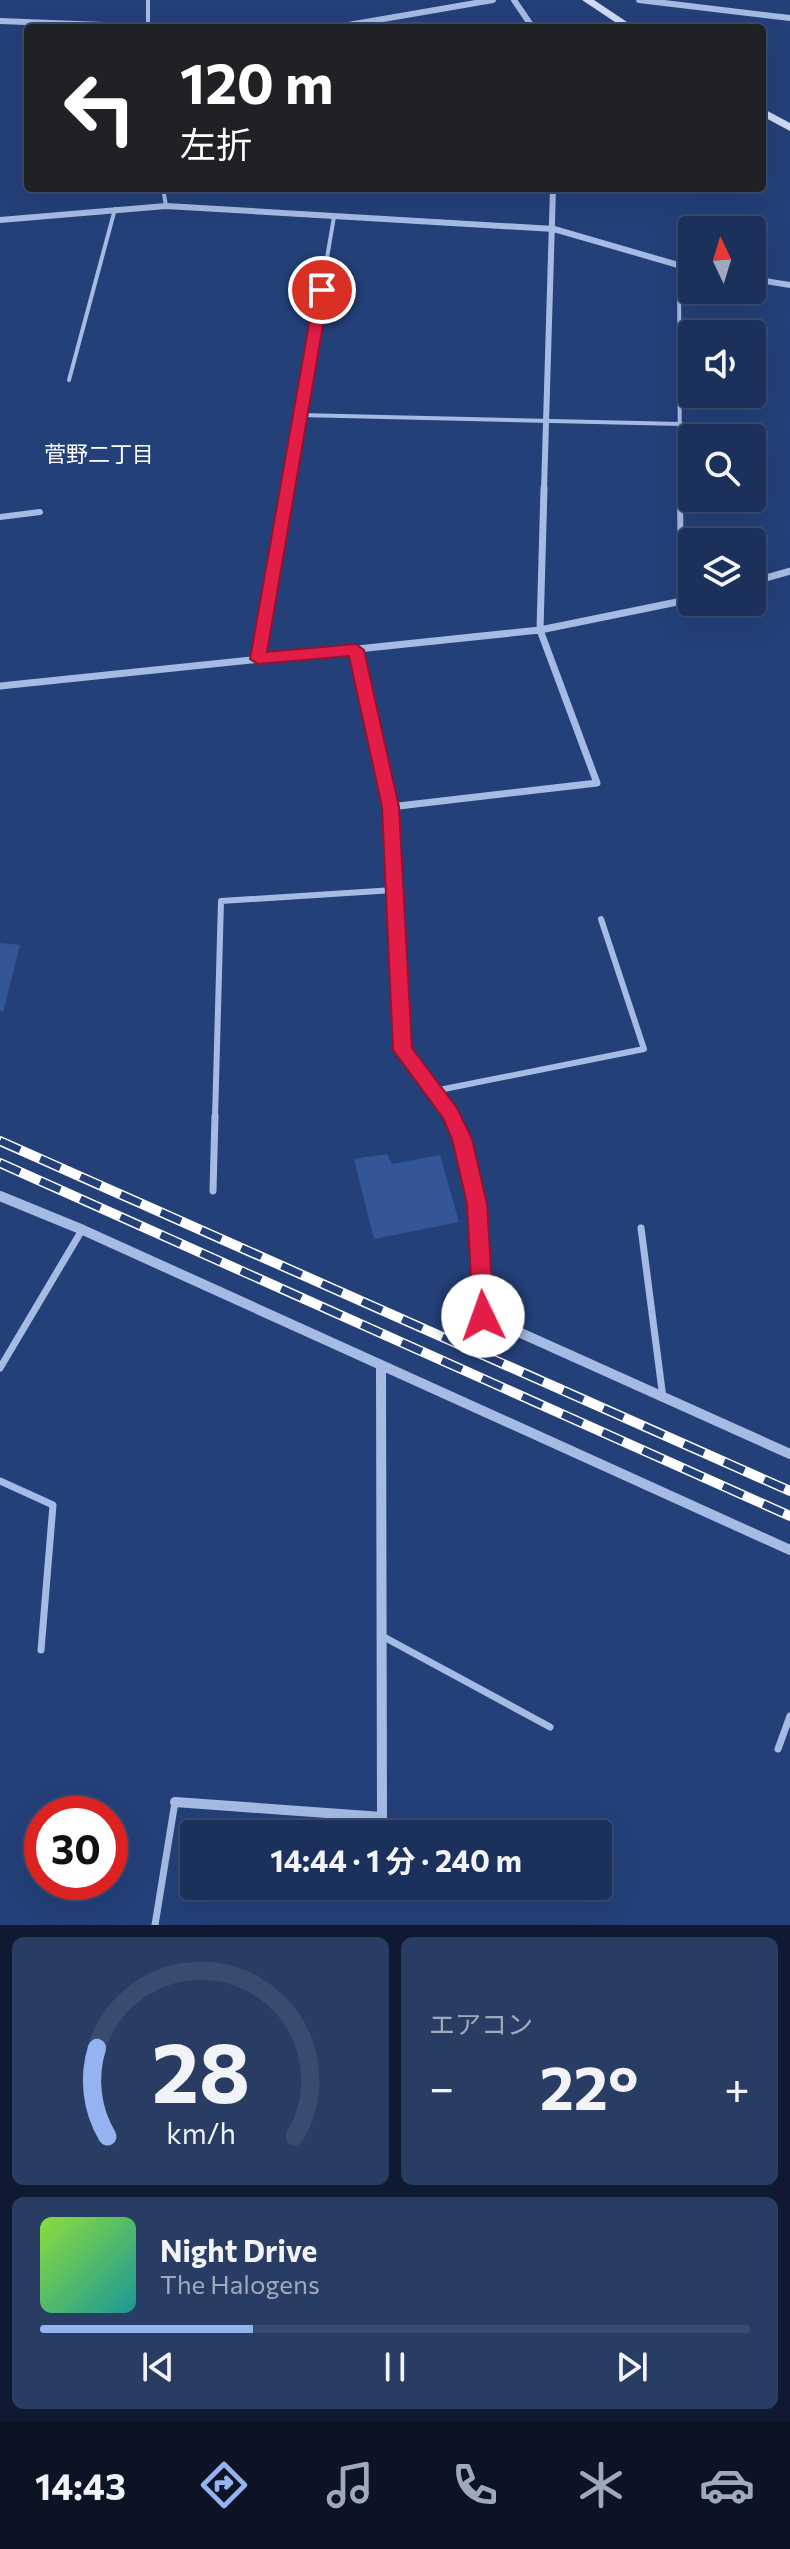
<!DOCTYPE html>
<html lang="ja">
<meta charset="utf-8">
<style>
body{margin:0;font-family:Commissioner,"Noto Sans JP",sans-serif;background:#283c64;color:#f1f3f6;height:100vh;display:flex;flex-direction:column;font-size:30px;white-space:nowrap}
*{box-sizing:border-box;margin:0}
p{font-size:26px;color:#a0a9bb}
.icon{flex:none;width:44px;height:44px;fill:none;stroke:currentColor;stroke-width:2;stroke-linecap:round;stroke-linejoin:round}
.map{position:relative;height:1925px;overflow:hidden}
.sheet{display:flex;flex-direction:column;gap:12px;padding:12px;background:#0f1a32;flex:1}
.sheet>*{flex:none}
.guide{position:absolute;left:24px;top:24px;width:742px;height:168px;border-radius:8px;box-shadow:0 8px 32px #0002,0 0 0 2px #394b71;background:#202124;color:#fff;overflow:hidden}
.needle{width:52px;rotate:356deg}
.controls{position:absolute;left:678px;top:216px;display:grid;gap:16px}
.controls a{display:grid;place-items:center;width:88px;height:88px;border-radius:8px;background:#1b305b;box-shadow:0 8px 32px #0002,0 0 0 2px #394b71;font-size:40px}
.speed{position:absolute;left:24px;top:1796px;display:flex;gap:16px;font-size:40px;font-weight:700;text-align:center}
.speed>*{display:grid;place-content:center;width:104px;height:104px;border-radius:50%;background:#1b305b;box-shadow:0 8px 32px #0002,0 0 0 2px #394b71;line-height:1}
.speed .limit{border:12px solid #d22;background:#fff;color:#111}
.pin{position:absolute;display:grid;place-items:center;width:68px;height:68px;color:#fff;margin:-34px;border:4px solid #fff;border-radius:50%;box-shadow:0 2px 8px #0007}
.me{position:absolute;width:88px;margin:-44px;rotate:357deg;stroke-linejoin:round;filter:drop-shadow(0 0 6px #0008)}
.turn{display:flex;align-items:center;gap:28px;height:168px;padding:0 24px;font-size:36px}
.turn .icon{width:104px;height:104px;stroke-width:2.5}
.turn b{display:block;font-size:56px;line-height:68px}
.big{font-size:60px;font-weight:700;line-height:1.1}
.sheet .card{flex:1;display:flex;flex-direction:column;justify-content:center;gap:12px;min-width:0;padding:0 28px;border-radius:12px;background:#283c64}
.sheet .dial{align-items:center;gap:0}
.dial svg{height:208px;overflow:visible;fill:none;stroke:#394b71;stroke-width:7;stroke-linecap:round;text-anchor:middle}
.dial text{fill:#f1f3f6;stroke:none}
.song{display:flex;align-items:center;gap:24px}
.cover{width:96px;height:96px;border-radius:12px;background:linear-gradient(135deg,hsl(90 70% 55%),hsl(180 70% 35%))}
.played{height:8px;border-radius:4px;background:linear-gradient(90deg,#95b2f1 30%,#394b71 30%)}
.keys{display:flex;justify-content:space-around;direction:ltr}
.heat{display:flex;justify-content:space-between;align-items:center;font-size:44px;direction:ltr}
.sheet .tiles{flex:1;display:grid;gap:12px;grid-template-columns:1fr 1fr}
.card:last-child{grid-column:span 2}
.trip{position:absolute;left:180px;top:1820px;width:432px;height:80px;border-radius:8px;background:#1b305b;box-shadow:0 8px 32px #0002,0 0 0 2px #394b71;font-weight:700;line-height:80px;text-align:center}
.tabs{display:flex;height:128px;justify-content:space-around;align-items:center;background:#0b1324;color:#a0a9bb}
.tabs .icon{width:56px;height:56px}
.tabs .current{color:#95b2f1}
.tabs b{font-size:36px;color:#f1f3f6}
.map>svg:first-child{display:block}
</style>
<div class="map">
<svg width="790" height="1925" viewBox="0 0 790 1925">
<rect width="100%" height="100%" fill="#244079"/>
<path fill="#345596" d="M 0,943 L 20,945 L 3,1012 L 0,1011 Z
M 387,1154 L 392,1164 L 440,1155 L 459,1222 L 374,1239 L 354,1159 Z"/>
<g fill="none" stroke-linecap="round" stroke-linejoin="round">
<path stroke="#a6bbe4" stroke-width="4" d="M 148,0 L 148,26
M 163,188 L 166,206
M 679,267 L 680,490
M 69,380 L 115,209
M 300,415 L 681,424
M 287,490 L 334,217"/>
<path stroke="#a6bbe4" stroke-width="6" d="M 680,488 L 681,602
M 0,517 L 40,512
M 258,659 L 287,488
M 434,1091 L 644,1049 L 601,919
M 215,1118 L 221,901 L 394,890"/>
<path stroke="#a6bbe4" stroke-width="7" d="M 213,1191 L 215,1116
M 641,1228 L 663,1398
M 0,1368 L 82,1230
M 0,1481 L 53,1505 L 41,1650
M 382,1636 L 550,1727
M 778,1749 L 790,1716
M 155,1925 L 175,1802"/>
<path stroke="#a6bbe4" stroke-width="6" d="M 514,0 L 533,28
M 639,0 L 790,18
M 0,21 L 182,28
M 331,28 L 493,0
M 0,220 L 166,206 L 554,229 L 692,269
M 752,279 L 790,285
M 544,490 L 553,188"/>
<path stroke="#a6bbe4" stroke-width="7" d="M 752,582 L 790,571
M 356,650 L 390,807 L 403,1050 L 452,1118
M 0,686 L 540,630 L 692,599
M 390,807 L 597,783 L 540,630 L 544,488"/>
<path stroke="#a6bbe4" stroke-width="10" d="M 451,1116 C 480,1179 479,1248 483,1316 L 790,1454
M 0,1196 L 83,1230 L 790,1550
M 175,1802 L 382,1817 L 381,1367"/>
<path fill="#cfdbf4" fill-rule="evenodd" d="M 582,0 L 594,0 L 636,28 L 624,28 Z
M 762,108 L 790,123 L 790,131 L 762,116 Z"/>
<g stroke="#fff" stroke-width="10">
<path id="rail" d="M 0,1141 L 790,1491
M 0,1163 L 790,1516"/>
</g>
<use href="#rail" stroke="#244079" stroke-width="7" stroke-dasharray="22" stroke-linecap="butt"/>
</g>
<path fill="#e11d48" stroke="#92132f" stroke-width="2" d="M 322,286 L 329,290 L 267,652 L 356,644 L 364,650 L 399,807 L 412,1048 L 457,1108 L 472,1139 L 487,1204 L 494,1316 L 491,1322 L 483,1325 L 476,1322 L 473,1316 L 467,1204 L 452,1139 L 443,1118 L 393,1050 L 382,807 L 349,656 L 258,664 L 250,659 L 315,290 Z"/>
<g text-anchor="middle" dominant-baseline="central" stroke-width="8" stroke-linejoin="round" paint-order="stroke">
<g font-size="22" fill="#fff" stroke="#244079">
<text x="99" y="453">菅野二丁目</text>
</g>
</g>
</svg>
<div class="controls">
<a><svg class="needle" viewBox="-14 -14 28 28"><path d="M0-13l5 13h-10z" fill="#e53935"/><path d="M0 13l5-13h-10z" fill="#a0a9bb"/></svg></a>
<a><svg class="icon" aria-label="sound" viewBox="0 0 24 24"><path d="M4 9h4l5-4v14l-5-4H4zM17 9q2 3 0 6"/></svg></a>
<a><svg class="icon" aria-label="search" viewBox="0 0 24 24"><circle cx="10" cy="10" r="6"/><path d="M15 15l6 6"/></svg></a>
<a><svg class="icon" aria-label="layers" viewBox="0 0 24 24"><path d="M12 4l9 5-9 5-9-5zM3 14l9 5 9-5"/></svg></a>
</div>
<div class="speed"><div class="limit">30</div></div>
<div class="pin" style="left:322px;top:290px;background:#d93025"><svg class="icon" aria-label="arrive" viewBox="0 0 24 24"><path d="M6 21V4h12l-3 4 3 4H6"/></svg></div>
<svg class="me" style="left:483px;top:1316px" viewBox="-20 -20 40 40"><circle r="19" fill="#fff"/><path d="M0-13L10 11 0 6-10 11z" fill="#e11d48"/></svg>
<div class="trip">14:44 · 1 分 · 240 m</div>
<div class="guide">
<div class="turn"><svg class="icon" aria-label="left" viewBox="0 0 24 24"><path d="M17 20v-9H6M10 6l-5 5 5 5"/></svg><div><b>120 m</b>左折</div></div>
</div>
</div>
<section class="sheet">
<div class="tiles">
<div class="card dial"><svg viewBox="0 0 100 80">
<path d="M14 69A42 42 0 1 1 86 69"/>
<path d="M14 69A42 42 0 0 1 10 35" stroke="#95b2f1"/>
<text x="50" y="56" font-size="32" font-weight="700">28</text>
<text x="50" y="72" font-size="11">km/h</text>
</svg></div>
<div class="card"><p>エアコン</p>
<div class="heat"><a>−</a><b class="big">22°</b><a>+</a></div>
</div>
<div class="card">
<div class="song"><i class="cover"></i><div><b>Night Drive</b><p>The Halogens</p></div></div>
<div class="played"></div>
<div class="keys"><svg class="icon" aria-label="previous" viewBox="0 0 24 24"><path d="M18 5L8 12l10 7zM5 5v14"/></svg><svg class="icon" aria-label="pause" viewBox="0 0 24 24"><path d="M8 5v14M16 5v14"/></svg><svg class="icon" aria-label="next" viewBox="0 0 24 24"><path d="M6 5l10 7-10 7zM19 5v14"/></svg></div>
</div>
</div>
</section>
<nav class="tabs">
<b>14:43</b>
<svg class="icon current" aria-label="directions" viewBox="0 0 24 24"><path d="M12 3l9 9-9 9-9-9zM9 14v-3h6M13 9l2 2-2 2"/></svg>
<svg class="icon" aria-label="music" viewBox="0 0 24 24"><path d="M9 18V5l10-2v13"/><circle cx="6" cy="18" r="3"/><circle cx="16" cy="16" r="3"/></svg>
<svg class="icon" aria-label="phone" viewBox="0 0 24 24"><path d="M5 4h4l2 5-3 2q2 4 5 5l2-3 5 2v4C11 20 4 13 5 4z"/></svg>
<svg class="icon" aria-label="climate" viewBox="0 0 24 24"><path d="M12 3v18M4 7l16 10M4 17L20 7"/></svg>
<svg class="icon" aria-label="car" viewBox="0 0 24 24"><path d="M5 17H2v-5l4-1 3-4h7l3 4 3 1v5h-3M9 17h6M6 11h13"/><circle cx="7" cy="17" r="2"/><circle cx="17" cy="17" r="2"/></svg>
</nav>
